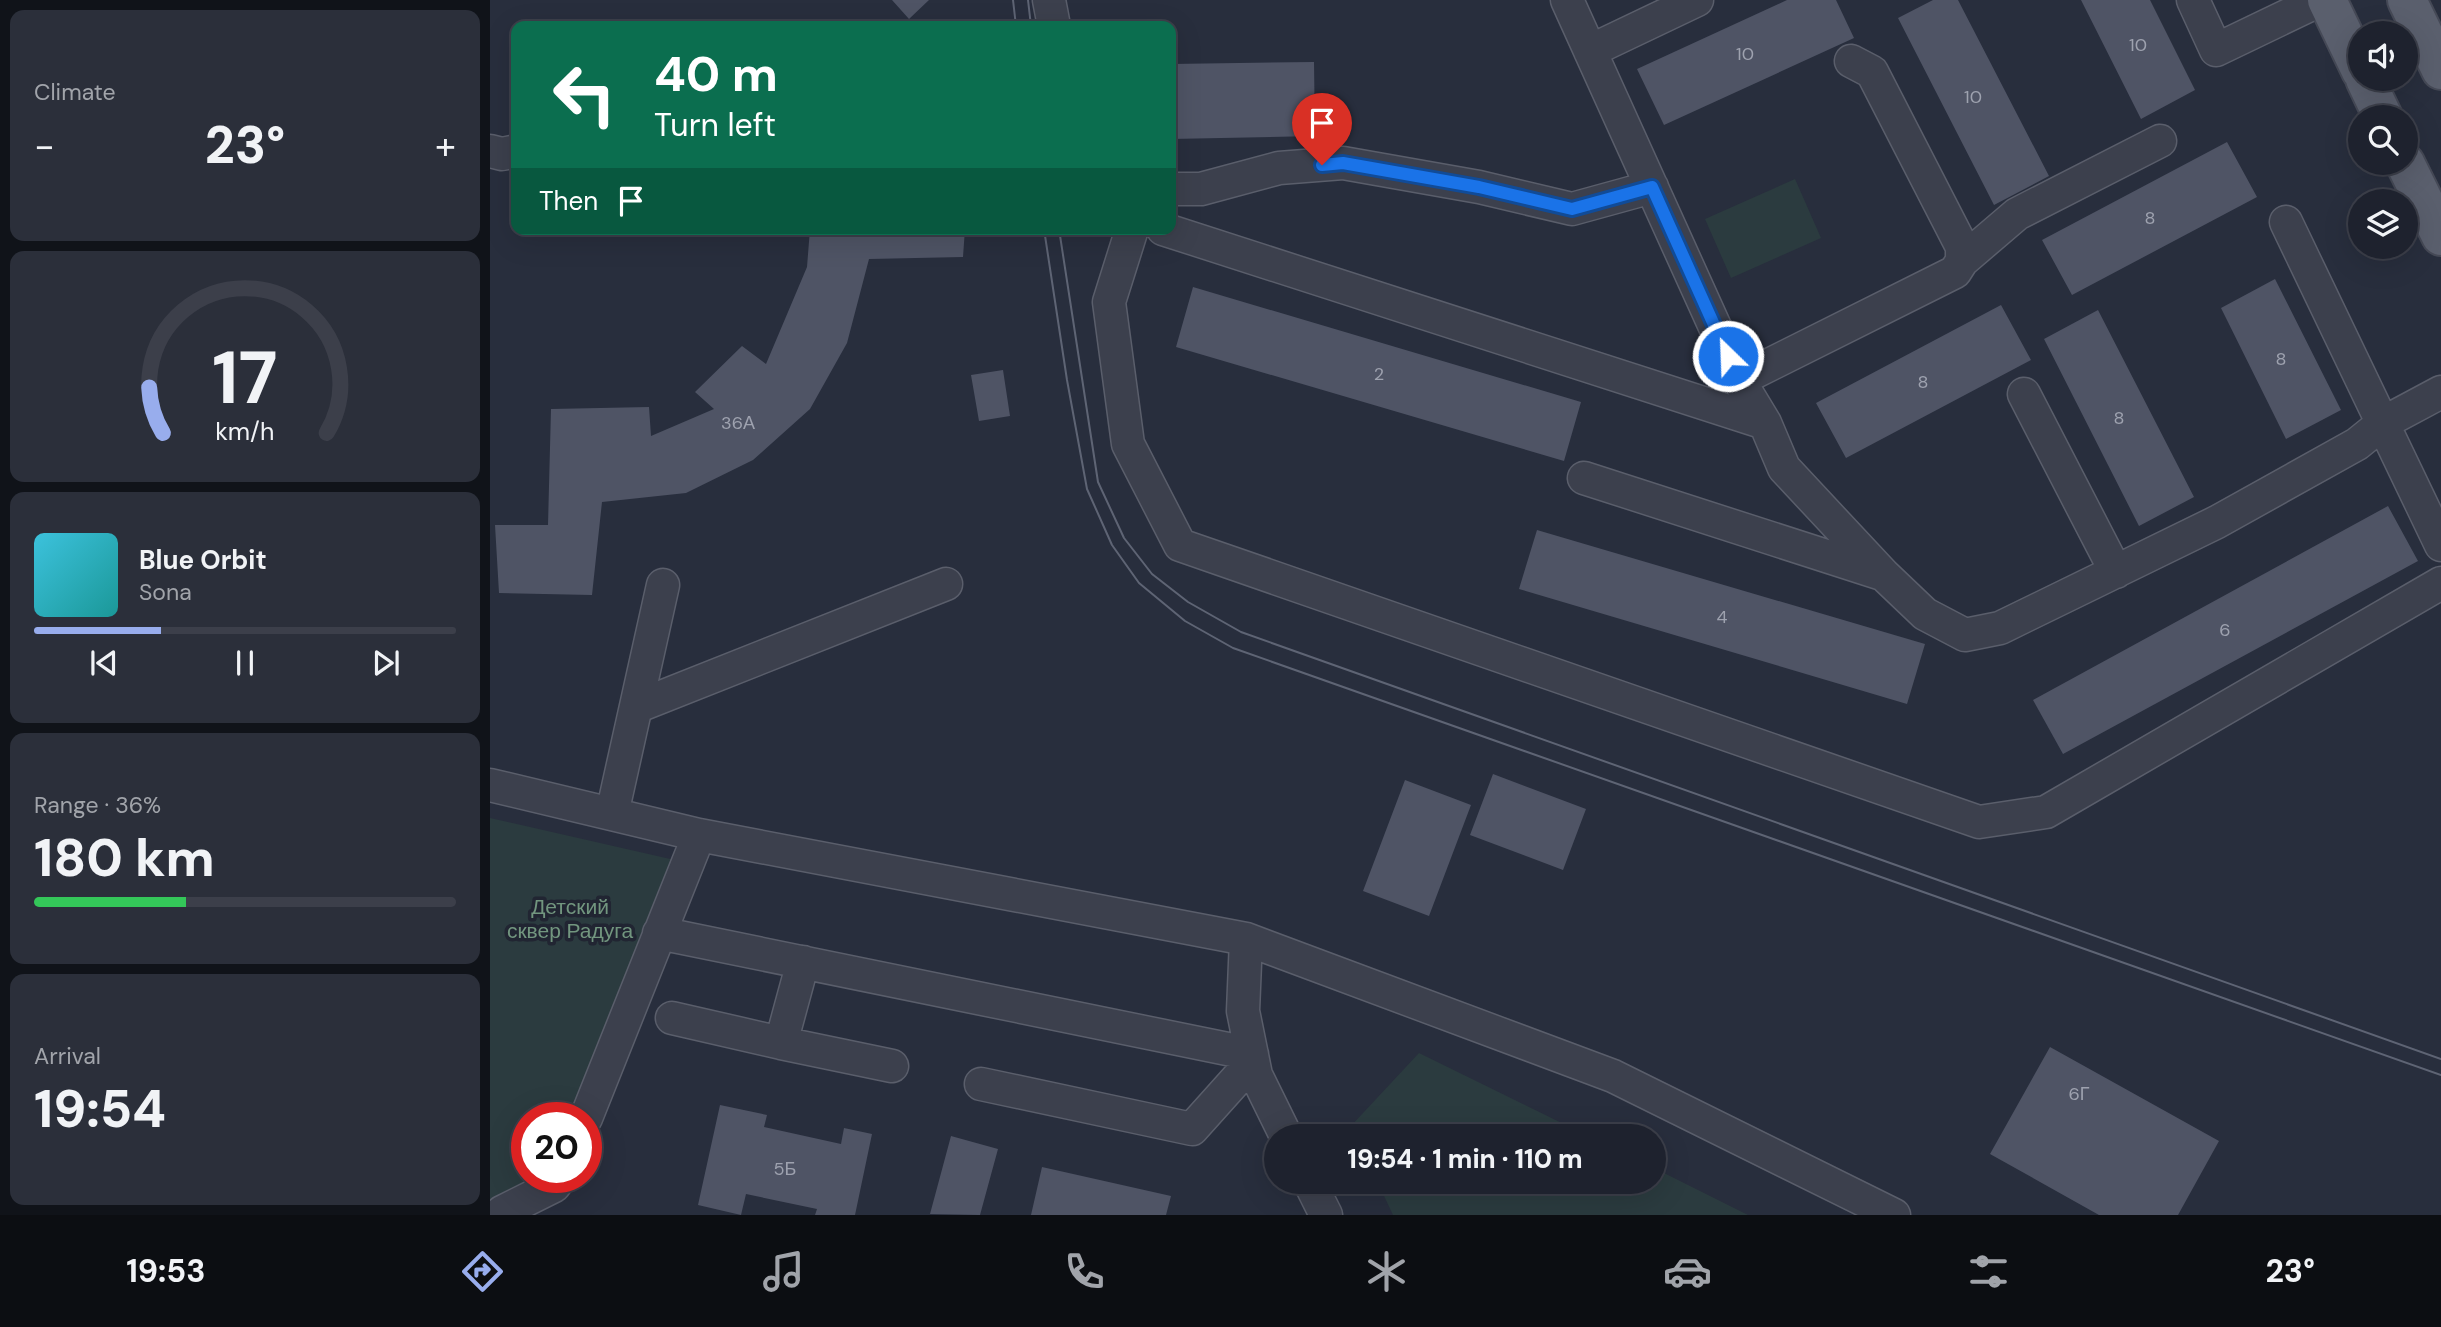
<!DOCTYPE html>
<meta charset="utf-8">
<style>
body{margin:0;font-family:"DM Sans",sans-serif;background:#2b2f3a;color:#f1f3f6;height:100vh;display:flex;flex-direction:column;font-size:26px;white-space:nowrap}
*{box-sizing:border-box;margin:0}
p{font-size:23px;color:#a1a4aa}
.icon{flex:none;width:38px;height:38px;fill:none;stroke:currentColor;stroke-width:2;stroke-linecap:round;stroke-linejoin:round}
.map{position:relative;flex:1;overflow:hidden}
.sheet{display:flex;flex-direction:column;gap:10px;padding:10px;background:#101319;width:490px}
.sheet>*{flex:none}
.top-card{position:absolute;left:21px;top:21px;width:665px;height:214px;border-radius:14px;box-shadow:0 7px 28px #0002,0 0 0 2px #3c3f4a;background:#0b6e4f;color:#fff;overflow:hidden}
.tools{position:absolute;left:1858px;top:21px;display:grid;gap:14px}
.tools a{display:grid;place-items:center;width:70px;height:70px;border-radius:50%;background:#1e222e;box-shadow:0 7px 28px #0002,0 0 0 2px #3c3f4a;font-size:35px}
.speed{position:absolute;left:21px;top:1102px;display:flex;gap:14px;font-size:35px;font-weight:700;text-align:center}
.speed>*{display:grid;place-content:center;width:91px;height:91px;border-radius:50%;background:#1e222e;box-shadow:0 7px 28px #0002,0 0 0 2px #3c3f4a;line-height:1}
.speed .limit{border:10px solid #d22;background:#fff;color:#111}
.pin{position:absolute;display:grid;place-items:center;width:60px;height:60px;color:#fff;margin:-72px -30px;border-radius:50% 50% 50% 0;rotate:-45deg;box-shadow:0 0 7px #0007}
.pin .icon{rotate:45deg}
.me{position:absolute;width:77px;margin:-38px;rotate:336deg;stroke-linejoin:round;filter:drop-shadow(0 0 5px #0008)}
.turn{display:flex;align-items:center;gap:24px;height:147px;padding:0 28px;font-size:32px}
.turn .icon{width:91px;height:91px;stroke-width:2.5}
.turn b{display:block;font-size:49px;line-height:60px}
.then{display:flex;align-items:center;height:66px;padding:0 28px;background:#0003;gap:14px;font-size:26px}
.big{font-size:52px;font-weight:800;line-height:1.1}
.sheet .card{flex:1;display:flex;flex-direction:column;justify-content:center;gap:10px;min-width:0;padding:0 24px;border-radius:14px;background:#2b2f3a}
.sheet .dial{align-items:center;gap:0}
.dial svg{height:182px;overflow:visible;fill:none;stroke:#3c3f4a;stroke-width:7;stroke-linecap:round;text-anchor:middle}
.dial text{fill:#f1f3f6;stroke:none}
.song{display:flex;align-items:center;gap:21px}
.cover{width:84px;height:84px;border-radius:10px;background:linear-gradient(135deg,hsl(190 70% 55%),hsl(180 70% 35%))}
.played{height:7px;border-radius:4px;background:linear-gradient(90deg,#98aded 30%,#3c3f4a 30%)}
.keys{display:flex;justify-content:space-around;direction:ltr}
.heat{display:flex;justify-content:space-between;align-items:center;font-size:38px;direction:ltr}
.charge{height:10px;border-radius:5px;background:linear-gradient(90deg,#34c759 36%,#3c3f4a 0)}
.trip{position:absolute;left:774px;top:1124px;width:402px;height:70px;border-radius:35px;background:#1e222e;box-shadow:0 7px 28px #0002,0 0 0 2px #3c3f4a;font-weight:800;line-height:70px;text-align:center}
.menu{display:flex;height:112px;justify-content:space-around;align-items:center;background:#0c0e12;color:#a1a4aa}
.menu .icon{width:49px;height:49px}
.menu .on{color:#98aded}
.menu b{font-size:32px;color:#f1f3f6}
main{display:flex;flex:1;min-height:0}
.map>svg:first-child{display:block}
</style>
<main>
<section class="sheet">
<div class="card"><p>Climate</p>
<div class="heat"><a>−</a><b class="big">23°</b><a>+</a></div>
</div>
<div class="card dial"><svg viewBox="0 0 100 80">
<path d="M14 69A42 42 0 1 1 86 69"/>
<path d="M14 69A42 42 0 0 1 8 49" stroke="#98aded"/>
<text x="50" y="56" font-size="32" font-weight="700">17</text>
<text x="50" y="72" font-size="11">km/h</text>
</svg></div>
<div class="card">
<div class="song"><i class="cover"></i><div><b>Blue Orbit</b><p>Sona</p></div></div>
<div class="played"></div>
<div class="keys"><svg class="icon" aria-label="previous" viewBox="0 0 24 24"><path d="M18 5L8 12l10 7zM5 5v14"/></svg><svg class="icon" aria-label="pause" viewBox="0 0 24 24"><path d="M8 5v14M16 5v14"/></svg><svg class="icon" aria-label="next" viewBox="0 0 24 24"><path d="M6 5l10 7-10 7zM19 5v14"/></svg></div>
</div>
<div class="card"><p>Range · 36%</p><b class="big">180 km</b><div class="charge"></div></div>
<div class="card"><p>Arrival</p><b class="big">19:54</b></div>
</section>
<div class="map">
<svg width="1951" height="1215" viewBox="0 0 1951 1215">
<rect width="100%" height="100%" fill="#282e3d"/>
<path fill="#2b3b3f" d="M 1305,179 L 1331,238 L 1241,278 L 1215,219 Z
M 0,818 L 189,861 L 90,1118 L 37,1118 L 37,1178 L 58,1178 L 0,1206 Z
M 929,1053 L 1098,1136 L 865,1136 L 860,1127 Z
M 1164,1168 L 1258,1215 L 903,1215 L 887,1181 L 1164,1181 Z"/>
<path fill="#4f5465" d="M 402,0 L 439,0 L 419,19 Z
M 1297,0 L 1346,0 L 1364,38 L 1174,125 L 1147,69 Z
M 1443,0 L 1468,0 L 1559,176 L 1504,205 L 1408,18 Z
M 1591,0 L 1660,0 L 1705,90 L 1651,119 Z
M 824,62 L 825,136 L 681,139 L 681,64 Z
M 1737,142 L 1767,197 L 1582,295 L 1552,240 Z
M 320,229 L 475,229 L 473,257 L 379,259 L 357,343 L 320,409 L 263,460 L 196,493 L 112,502 L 102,595 L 9,593 L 5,525 L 58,525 L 61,409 L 159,407 L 161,436 L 224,409 L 205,392 L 252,346 L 276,364 L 317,267 Z
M 1785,279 L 1851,410 L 1796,439 L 1731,308 Z
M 703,287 L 1091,402 L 1074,461 L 686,347 Z
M 1511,305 L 1541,360 L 1356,458 L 1326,403 Z
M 1608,310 L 1704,497 L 1649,526 L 1554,339 Z
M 513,370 L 520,416 L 489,421 L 481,375 Z
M 1898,506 L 1928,561 L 1573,754 L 1543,700 Z
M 1047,530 L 1435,644 L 1417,704 L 1029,589 Z
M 1003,774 L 1096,809 L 1073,870 L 980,835 Z
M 915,780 L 981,805 L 939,916 L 873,891 Z
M 1560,1047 L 1729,1141 L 1688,1215 L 1609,1215 L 1500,1154 Z
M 230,1105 L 277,1115 L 274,1127 L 351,1144 L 354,1128 L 382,1134 L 365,1215 L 325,1215 L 327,1209 L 256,1194 L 251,1215 L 208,1205 Z
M 461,1136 L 508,1149 L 490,1215 L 440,1214 Z
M 552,1167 L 681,1196 L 676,1215 L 541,1215 Z"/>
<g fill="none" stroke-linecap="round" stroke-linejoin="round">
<g stroke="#5a5e6b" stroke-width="35">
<path id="minor" d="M 559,0 L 564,26
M 1077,0 L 1249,380 L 1275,423 L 1294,468 L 1393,574 L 1435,614 L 1475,635 L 1510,628 L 1727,522 L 1867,444 L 1893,423 L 1951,392
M 1703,0 L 1726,50 L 1830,0
M 1100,51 L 1207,0
M 0,151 L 12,154 L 26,151
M 681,189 L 711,189 L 789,168 L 853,163 L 989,187 L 1082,209 L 1162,187
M 1796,222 L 1951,545
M 642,229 L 619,302 L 638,444 L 690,545 L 1489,822 L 1556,812 L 1951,583
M 673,229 L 1275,423
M 1472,261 L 1527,214 L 1670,141
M 1249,380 L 1465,272 L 1472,261 L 1472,247 L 1382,72 L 1361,61
M 1534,394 L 1626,572
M 1094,478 L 1392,574
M 146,707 L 456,584
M 0,785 L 209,835 L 756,939 L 1123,1076 L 1404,1215
M 122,814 L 173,585
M 169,933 L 762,1054
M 756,939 L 753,1011 L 766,1075 L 796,1136
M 182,1018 L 291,1043 L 313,962
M 291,1043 L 402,1066
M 491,1084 L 702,1129 L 763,1061
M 96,1118 L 209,835
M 819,1181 L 836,1215
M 12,1212 L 64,1186 L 70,1178"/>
</g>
<g stroke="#454956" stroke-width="42">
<path id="major" d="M 1837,0 L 1871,71
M 1917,0 L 1951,70
M 1875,79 L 1893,117
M 1915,163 L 1951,236"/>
</g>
<use href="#minor" stroke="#3c404d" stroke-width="32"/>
<use href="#major" stroke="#5a5f6d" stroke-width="38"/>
<path stroke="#5e6474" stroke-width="2" d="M 523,0 L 526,26
M 538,0 L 541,26
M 554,229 L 577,380 L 597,489 L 622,545 L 649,583 L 695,621 L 743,648 L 1951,1075
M 569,229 L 608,482 L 634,538 L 662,574 L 698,602 L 751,632 L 1951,1059"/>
</g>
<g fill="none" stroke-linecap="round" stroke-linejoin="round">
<g stroke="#114b97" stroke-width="18">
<path id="route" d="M 832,165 L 853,163 L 989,187 L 1082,209 L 1162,187 L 1238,356"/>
</g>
<use href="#route" stroke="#1a73e8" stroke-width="12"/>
</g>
<g text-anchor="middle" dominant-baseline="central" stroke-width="7" stroke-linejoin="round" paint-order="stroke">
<g font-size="18" fill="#9ea2af">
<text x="1648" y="45">10</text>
<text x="1255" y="54">10</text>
<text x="1483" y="97">10</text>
<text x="1660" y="218">8</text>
<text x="1791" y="359">8</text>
<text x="889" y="374">2</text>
<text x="1433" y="382">8</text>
<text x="1629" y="418">8</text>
<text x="248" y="423">36А</text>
<text x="1232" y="617">4</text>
<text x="1735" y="630">6</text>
<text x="1589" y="1094">6Г</text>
<text x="295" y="1169">5Б</text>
</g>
<g font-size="21" fill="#72967f" stroke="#212532">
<text x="80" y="907">Детский<tspan x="80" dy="24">сквер Радуга</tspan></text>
</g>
</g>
</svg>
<div class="tools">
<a><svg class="icon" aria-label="sound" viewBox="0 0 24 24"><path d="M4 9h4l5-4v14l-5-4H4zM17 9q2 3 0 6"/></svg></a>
<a><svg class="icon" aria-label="search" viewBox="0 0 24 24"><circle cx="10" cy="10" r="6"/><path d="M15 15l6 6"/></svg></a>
<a><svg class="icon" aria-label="layers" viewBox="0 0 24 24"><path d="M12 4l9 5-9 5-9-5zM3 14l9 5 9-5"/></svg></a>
</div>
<div class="speed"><div class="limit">20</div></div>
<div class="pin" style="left:832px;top:165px;background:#d93025"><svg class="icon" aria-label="arrive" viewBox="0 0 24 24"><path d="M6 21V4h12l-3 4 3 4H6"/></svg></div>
<svg class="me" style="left:1238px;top:356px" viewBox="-20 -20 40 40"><circle r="17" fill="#1a73e8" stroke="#fff" stroke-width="3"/><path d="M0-11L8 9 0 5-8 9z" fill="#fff"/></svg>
<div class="trip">19:54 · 1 min · 110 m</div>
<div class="top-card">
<div class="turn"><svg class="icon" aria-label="left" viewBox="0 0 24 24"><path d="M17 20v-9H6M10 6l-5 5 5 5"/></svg><div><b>40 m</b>Turn left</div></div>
<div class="then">Then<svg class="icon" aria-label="arrive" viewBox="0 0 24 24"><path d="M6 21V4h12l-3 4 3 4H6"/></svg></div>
</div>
</div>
</main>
<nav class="menu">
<b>19:53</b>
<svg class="icon on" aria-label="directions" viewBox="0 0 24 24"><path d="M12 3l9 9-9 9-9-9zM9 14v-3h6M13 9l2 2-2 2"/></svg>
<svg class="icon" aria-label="music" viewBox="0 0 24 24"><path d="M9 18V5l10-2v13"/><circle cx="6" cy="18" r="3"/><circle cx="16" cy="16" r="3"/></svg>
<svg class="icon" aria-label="phone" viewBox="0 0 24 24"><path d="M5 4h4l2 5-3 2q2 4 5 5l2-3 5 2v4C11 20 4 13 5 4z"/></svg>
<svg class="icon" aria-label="climate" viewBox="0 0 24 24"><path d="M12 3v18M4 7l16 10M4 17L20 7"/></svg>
<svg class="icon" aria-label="car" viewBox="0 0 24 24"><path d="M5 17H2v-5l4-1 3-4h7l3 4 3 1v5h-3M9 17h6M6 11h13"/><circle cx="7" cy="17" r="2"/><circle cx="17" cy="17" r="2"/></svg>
<svg class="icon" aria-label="filters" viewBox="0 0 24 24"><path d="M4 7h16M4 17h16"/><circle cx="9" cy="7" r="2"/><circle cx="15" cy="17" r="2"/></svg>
<b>23°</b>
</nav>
